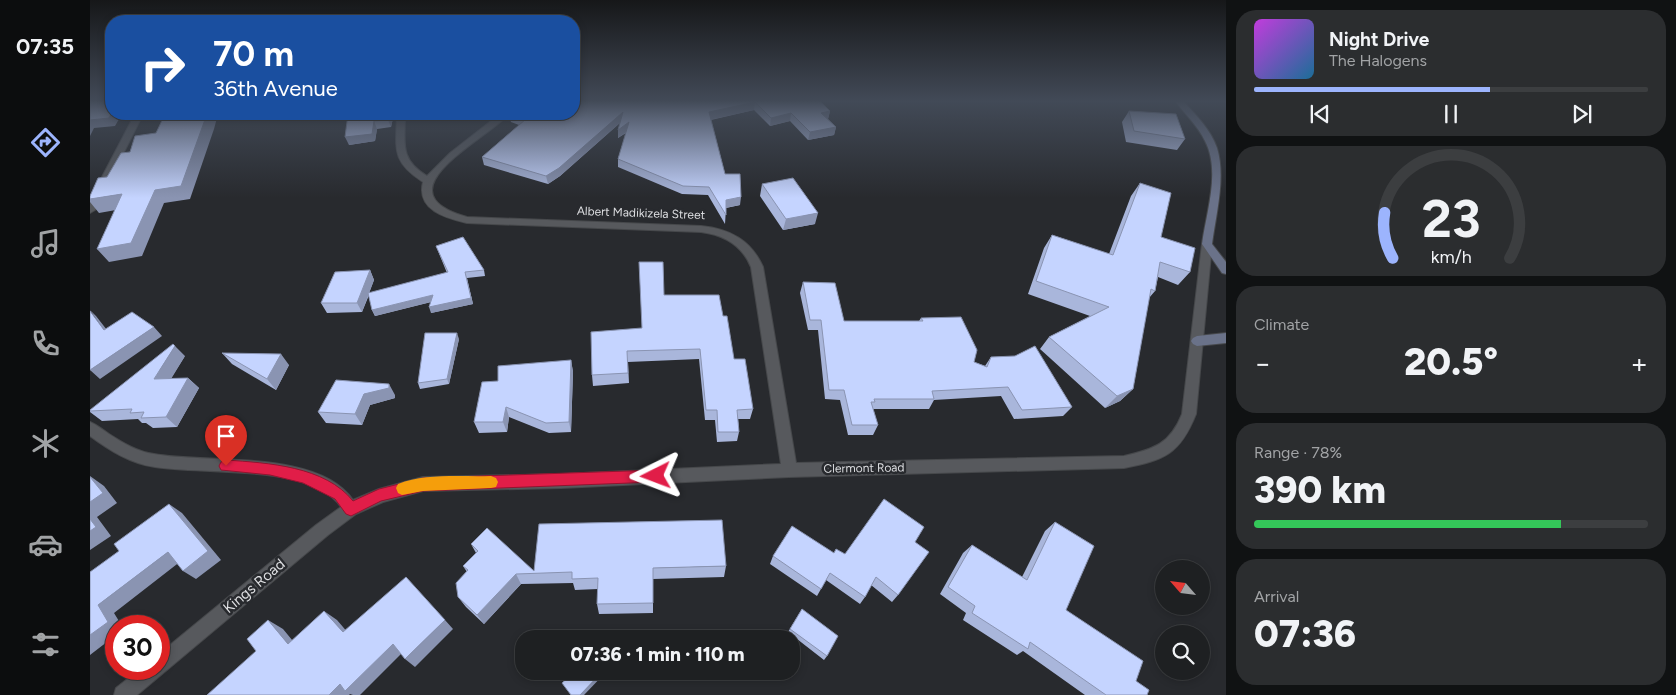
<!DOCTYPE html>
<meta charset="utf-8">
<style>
body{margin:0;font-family:Figtree,sans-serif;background:#2b2d2f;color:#f1f3f6;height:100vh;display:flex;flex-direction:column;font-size:19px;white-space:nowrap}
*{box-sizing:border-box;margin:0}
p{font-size:16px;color:#a1a3a5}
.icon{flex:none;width:28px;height:28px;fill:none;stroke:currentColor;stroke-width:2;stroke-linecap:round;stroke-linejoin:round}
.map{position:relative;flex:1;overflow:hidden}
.panel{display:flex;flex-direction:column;gap:10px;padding:10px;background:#101213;width:450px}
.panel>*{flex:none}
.hud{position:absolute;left:15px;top:15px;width:475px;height:105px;border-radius:20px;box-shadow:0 2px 8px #0003,0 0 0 1px #3c3e40;background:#1a4fa0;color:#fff;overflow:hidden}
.needle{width:32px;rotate:298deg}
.buttons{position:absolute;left:1065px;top:560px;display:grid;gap:10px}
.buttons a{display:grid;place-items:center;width:55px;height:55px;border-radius:50%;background:#1e2022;box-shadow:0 2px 8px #0003,0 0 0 1px #3c3e40;font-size:25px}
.speed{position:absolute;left:15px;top:615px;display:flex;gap:10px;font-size:25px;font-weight:700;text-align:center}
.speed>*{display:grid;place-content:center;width:65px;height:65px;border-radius:50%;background:#1e2022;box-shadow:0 2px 8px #0003,0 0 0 1px #3c3e40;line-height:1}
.speed .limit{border:8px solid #d22;background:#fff;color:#111}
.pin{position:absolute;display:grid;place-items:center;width:42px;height:42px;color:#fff;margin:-51px -21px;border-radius:50% 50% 50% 0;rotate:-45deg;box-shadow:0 0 5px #0007}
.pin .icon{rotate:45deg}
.me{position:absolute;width:55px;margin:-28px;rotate:267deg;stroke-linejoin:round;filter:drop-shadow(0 0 4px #0008)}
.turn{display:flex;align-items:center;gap:18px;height:105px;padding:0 25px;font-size:22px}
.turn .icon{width:65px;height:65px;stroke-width:2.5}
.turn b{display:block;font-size:35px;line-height:42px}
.big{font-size:38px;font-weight:800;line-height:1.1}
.panel .card{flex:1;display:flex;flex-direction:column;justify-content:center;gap:8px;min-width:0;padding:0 18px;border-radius:20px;background:#2b2d2f}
.panel .dial{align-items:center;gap:0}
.dial svg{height:130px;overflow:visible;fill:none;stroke:#3c3e40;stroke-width:7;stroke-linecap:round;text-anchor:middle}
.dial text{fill:#f1f3f6;stroke:none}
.song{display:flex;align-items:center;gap:15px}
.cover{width:60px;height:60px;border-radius:8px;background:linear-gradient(135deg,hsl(290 70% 55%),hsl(200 70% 35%))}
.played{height:5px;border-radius:2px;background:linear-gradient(90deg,#9cb4fd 60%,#3c3e40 60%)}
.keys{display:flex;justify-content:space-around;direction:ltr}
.heat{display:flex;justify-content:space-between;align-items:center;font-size:28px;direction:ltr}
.charge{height:8px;border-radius:4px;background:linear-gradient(90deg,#34c759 78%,#3c3e40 0)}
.trip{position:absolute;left:425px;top:630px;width:285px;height:50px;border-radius:20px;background:#1e2022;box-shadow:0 2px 8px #0003,0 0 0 1px #3c3e40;font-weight:800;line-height:50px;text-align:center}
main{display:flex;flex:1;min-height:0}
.tabs{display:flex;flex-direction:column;width:90px;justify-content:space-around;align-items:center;background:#0c0d0e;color:#a1a3a5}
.tabs .icon{width:35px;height:35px}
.tabs .active{color:#9cb4fd}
.tabs b{font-size:22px;color:#f1f3f6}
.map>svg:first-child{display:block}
</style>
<main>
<nav class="tabs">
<b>07:35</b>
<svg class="icon active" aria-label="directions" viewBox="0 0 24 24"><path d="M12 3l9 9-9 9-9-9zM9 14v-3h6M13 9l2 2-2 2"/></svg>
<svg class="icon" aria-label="music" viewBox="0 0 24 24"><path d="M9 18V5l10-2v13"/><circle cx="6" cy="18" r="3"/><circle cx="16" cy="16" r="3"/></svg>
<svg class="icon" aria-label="phone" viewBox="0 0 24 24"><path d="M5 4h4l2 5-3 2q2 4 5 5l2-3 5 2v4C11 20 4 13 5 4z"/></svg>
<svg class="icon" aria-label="climate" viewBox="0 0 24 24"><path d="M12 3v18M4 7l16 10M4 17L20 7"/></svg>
<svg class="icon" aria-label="car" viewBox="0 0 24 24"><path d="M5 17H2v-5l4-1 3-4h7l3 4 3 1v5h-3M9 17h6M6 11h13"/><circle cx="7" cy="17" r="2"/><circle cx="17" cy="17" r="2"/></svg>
<svg class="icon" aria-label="filters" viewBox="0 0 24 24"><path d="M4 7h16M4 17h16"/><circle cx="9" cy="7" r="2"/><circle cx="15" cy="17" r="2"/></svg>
</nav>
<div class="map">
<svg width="1136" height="695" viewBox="0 0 1136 695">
<rect width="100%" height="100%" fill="#282a2e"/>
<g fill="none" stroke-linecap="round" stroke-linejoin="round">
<g stroke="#46484b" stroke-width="2">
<path id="street" d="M 45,114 L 53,114 L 5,210 L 0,213 L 0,200 Z
M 307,114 L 315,114 C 315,143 309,159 337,176 L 360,153 L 410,114 L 419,114 C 394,141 288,192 377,217 L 611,226 C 640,229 661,240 673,267 L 706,463 L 1034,456 C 1064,449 1080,444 1092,414 L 1112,244 L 1117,240 L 1122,244 L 1106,414 C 1090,454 1075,460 1034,468 L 699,477 L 471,488 L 333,491 L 293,502 L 266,514 L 238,535 L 47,695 L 24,695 L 26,688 L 50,669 L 69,669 L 69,654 L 226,525 L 251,507 C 220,463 113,475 65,467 C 41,464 19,450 0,436 L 0,422 C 7,425 13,430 19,434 C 33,443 48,452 64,454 C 118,464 228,449 263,500 L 289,489 L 333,477 L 471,474 L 691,464 L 661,267 C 652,245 634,235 611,232 L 377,223 C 356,218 326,210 333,182 C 301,161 306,150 307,114 Z"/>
</g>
<g stroke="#46484b" stroke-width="2">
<path id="secondary" d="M 1085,101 L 1093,101 C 1106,115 1121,130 1127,148 C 1136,177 1126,214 1122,244 L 1136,262 L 1136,274 L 1132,273 L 1112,244 C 1116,213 1131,171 1115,141 C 1108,126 1095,114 1085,101 Z
M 1136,333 L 1136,343 L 1107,346 L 1103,344 L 1101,341 L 1103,338 L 1107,336 Z"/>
</g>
<use href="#street" fill="#57595d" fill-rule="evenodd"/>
<use href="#secondary" fill="#6a7289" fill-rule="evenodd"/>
</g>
<path fill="#a9b6db" d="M 484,101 L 730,101 L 740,111 L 738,119 L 746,127 L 744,135 L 718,140 L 700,121 L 680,126 L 664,110 L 621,120 L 635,174 L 650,205 L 636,208 L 635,224 L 618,195 L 592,194 L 528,167 L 528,159 L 536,133 L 528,138 L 528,130 L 530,123 L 470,176 L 458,184 L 394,165 L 392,157 L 429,125 L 421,122 L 419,114 Z
M 1039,111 L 1095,139 L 1087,150 L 1036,142 L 1032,122 Z
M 258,114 L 304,114 L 301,127 L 287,129 L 285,141 L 259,145 Z
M 1050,183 L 1071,237 L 1100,272 L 1088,285 L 1068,277 L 1065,291 L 1059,298 L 1043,389 L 1030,401 L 1015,408 L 950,349 L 959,337 L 1000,316 L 938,294 L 954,248 L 962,235 L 1019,254 L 1041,196 Z
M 672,184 L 725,224 L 693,230 L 670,196 Z
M 346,246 L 394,270 L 395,276 L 377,278 L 383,304 L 341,313 L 341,302 L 285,316 L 282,310 L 279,295 L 272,312 L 237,313 L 231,303 L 280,270 L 284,280 L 279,293 L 357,273 Z
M 713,282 L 754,321 L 829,321 L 831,318 L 884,362 L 895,366 L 901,357 L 982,407 L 973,416 L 924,419 L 911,396 L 844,400 L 839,409 L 783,409 L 788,425 L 783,435 L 758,435 L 750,400 L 735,399 L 728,330 L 718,330 L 710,293 Z
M 574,295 L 633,316 L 644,359 L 663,409 L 660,419 L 648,419 L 649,432 L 647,441 L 627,442 L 625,420 L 615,420 L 609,359 L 538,362 L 539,383 L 503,386 L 502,375 L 552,328 Z
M 369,339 L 359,384 L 330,389 L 328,383 Z
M 132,353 L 199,365 L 186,390 L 142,364 Z
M 95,356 L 81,378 L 98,378 L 109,388 L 87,427 L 63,428 L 56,423 L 52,423 L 48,419 L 12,421 L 0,412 L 0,410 Z
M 481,360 L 483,372 L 481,432 L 459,433 L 419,417 L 417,432 L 389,433 L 384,422 L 408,381 Z
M 305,395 L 305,398 L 280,405 L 272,425 L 236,423 L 228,412 Z
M 965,522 L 976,610 L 1046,681 L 1057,695 L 995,695 L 933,651 L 927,655 L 873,620 L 876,613 L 850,594 L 873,553 L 882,545 L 932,577 L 955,531 Z
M 825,542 L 808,595 L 802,602 L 781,585 L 775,597 L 770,604 L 736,580 L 727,596 L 680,564 L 683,556 L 744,553 L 755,554 Z
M 381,544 L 444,571 L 636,566 L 634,577 L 563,579 L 563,613 L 509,614 L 507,604 L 508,589 L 485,590 L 483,583 L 431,584 L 394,624 L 376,607 L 368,597 L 377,572 L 373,566 L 386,553 Z
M 712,609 L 737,656 L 734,660 L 698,632 Z"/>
<path fill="#8a94b2" d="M 665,102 L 664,110 L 619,120 L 619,112 Z
M 740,111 L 738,119 L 731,113 Z
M 533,112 L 533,120 L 470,176 L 458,184 L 456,176 Z
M 701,113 L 700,121 L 680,126 L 681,118 Z
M 21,114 L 32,114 L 25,126 L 4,128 L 0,136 L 0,120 Z
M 117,114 L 128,114 L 124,129 L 100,199 L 74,203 L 52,256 L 19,262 L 7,249 L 65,190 Z
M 300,114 L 304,114 L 301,127 L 298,120 Z
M 284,121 L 287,129 L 285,141 L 259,145 L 255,137 Z
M 539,122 L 539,130 L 528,138 L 528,130 Z
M 746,127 L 744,135 L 718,140 L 720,132 Z
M 32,194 L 43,207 L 9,213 L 0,202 L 0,199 Z
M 651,197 L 650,205 L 635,208 L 636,200 Z
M 728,213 L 725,224 L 693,230 L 696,219 Z
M 280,270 L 284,280 L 272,312 L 267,303 Z
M 375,272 L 383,304 L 341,313 L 339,307 Z
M 343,295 L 345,301 L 285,316 L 282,310 Z
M 0,310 L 6,316 L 24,339 L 14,330 Z
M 64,327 L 72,336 L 10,379 L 0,370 Z
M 367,333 L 369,339 L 359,384 L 357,379 Z
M 85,346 L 95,356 L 75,389 L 64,379 Z
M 191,354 L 199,365 L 186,390 L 177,379 Z
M 481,360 L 483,372 L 481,432 L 479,422 Z
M 98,378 L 109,388 L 87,427 L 76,417 Z
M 299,384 L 305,395 L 305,398 L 280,405 L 272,425 L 265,414 L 274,394 Z
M 1043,389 L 1030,401 L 1015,408 L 1027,396 Z
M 416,407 L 419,417 L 417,432 L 413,422 Z
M 0,476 L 14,486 L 27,503 L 7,517 L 21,536 L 0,550 Z
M 79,504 L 92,513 L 131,560 L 106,579 L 93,571 Z
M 78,552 L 91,561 L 24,613 L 32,626 L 26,626 L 26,635 L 0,655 L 0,635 L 8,605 Z
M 426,574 L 431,584 L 394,624 L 387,615 Z
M 234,611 L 247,620 L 265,641 L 253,632 Z
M 178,620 L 193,629 L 212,652 L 198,644 Z
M 355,620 L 363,629 L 325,667 L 315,659 Z
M 303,644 L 313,652 L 270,695 L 263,695 L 260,694 L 259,695 L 239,695 L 250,684 Z
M 513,671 L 517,671 L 494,695 L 490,695 Z"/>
<path fill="#c5d4ff" stroke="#8a94b2" d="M 0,101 L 21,101 L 21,114 L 19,118 L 0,120 Z
M 484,101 L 730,101 L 740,111 L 731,113 L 746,127 L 720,132 L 701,113 L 681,118 L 665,102 L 619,112 L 635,174 L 650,174 L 651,197 L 636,200 L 636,215 L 619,187 L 593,186 L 528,159 L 539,122 L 528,130 L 533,112 L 469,168 L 456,176 L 392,157 L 436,119 L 419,114 L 484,114 Z
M 1039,111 L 1086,114 L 1095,139 L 1044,131 Z
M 75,114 L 117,114 L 91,186 L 65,190 L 41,243 L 7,249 L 32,194 L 0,199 L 0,196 L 8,178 L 17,177 L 31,153 L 40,152 L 45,136 L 66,133 Z
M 258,114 L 300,114 L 298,120 L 284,121 L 282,134 L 255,137 Z
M 703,178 L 728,213 L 696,219 L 672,184 Z
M 1050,183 L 1081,193 L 1071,237 L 1105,248 L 1100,272 L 1070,262 L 1065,291 L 1061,289 L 1043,389 L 1027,396 L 959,337 L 1019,307 L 946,281 L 962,235 L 1023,255 Z
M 373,237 L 394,270 L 375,272 L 381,298 L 339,307 L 343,295 L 282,310 L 278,293 L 358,272 L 346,246 Z
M 549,262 L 573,262 L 574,295 L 629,295 L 633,316 L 637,316 L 644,359 L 655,359 L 663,409 L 647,410 L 649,432 L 628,432 L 627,410 L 616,410 L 610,349 L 537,351 L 538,373 L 502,375 L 501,332 L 552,328 Z
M 280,270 L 267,303 L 231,303 L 245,272 Z
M 713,282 L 745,283 L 754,321 L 833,321 L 831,318 L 871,317 L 887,350 L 884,362 L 897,367 L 901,357 L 925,356 L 945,346 L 982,407 L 932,410 L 918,387 L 842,391 L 844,399 L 784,399 L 785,402 L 781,402 L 788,425 L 762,425 L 754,390 L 739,390 L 731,320 L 720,320 Z
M 0,311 L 14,330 L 42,312 L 64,327 L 0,370 Z
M 335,333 L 367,333 L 357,379 L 328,383 Z
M 83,344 L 85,346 L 64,379 L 98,378 L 76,417 L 51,418 L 54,412 L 40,413 L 42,409 L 0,411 L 0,410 Z
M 132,353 L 191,354 L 177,379 Z
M 481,360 L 479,422 L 456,423 L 416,407 L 413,422 L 384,422 L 392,382 L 408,381 L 408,366 Z
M 246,380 L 299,384 L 299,388 L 274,394 L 265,414 L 228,412 Z
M 0,477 L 13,493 L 0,502 Z
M 794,499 L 834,527 L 825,542 L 839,552 L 808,595 L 786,577 L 775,597 L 740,573 L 731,589 L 683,556 L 702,526 L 744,553 L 746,549 L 755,554 Z
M 79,504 L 118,551 L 93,571 L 78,552 L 8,605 L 18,622 L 0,635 L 0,572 L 29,551 L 24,544 Z
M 0,519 L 6,527 L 0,531 Z
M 632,520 L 636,566 L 563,568 L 563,603 L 507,604 L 508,578 L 482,579 L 482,572 L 426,574 L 387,615 L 368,597 L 366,583 L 378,570 L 373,566 L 388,551 L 381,544 L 397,528 L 444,571 L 449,524 Z
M 965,522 L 1004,546 L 976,610 L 1053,661 L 1046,681 L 1059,690 L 1057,695 L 1016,695 L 940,642 L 938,649 L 882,613 L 885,606 L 858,587 L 882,545 L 937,580 Z
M 316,577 L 355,620 L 315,659 L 303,644 L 255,691 L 250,684 L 239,695 L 117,695 L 166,651 L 157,639 L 178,620 L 198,644 L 234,611 L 253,632 Z
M 712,609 L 748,636 L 737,656 L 700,629 Z
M 485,671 L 513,671 L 490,695 L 481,695 L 472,683 Z"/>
<linearGradient id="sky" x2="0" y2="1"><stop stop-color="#161719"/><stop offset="0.51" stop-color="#424a57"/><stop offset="1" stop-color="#424a57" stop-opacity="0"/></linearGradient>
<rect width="1136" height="198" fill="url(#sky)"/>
<path fill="#e11d48" stroke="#92132f" d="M 136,460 C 178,463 235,466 263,501 L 289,489 L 333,478 L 566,470 L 571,472 L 573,476 L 571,481 L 566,482 L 333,491 L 291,501 L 261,516 L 256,514 L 245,499 L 213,483 L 180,475 L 131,470 L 129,466 L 131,462 Z"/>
<path fill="#f59e0b" d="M 401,476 L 406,478 L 408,482 L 406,487 L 401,488 L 333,491 L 312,495 L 308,493 L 306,488 L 308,484 C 336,473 371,477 401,476 Z"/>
<g text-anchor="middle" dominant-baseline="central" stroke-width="5" stroke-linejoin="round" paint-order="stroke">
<g font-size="12" fill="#dddee1" stroke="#282a2e">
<text transform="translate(551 213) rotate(2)">Albert Madikizela Street</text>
<text transform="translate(774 468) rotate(-1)">Clermont Road</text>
</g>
<g font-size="15" fill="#dddee1" stroke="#282a2e">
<text transform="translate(164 586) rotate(-40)">Kings Road</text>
</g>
</g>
</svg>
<div class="buttons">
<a><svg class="needle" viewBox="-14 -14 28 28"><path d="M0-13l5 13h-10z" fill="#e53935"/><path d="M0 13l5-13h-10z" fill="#a1a3a5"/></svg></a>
<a><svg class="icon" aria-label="search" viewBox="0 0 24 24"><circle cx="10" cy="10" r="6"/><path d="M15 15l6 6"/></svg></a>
</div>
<div class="speed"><div class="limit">30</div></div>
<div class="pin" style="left:136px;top:466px;background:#d93025"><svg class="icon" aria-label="arrive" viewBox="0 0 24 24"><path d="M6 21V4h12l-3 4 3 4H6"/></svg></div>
<svg class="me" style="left:566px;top:476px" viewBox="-20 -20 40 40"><path d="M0-17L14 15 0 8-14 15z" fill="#e11d48" stroke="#fff" stroke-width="4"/></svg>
<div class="trip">07:36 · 1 min · 110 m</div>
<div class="hud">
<div class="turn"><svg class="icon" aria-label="right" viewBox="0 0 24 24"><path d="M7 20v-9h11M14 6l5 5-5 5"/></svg><div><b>70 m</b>36th Avenue</div></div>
</div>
</div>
<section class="panel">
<div class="card">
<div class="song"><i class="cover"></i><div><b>Night Drive</b><p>The Halogens</p></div></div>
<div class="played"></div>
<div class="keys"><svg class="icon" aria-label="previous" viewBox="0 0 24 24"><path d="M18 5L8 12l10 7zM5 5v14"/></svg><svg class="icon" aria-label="pause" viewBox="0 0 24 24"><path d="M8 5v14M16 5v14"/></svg><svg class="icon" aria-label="next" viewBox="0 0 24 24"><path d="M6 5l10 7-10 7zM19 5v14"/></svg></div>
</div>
<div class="card dial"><svg viewBox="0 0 100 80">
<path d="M14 69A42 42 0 1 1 86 69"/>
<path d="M14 69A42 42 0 0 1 9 41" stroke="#9cb4fd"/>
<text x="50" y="56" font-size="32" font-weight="700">23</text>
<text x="50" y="72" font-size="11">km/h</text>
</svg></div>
<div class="card"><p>Climate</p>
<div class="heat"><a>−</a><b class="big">20.5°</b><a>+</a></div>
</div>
<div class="card"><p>Range · 78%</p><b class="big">390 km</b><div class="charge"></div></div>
<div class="card"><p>Arrival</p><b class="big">07:36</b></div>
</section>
</main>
